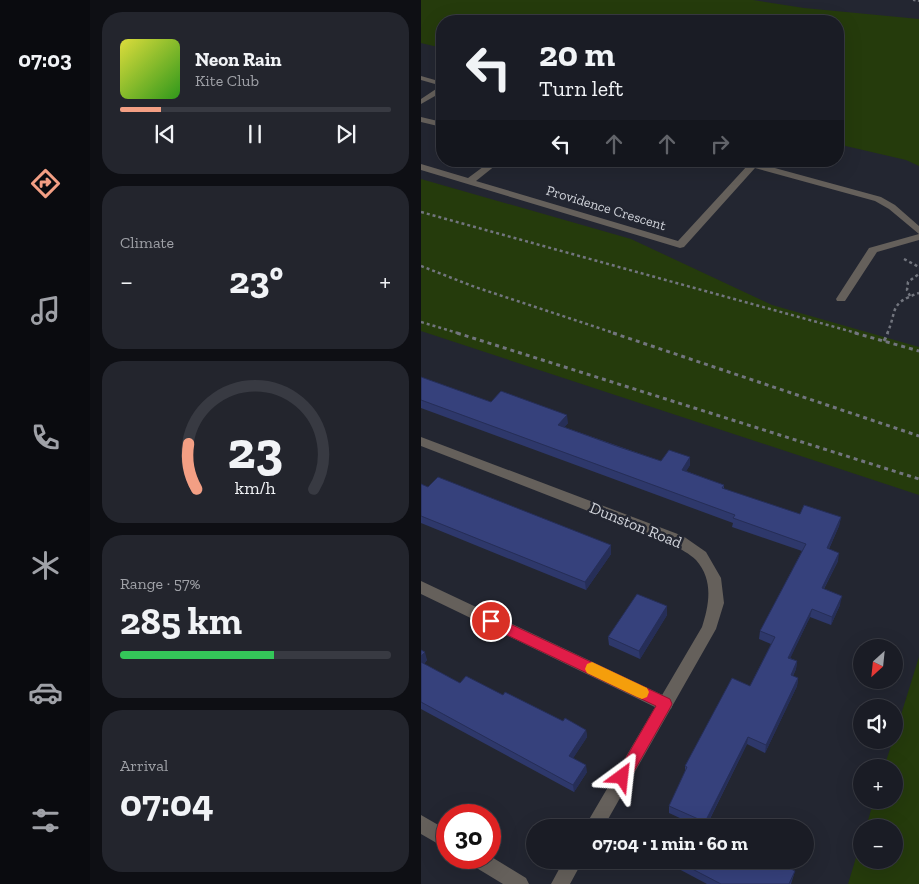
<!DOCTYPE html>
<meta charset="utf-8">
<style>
body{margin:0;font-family:"Zilla Slab",serif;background:#23252d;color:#f1f3f6;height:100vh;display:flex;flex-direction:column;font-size:19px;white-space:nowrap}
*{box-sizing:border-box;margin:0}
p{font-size:16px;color:#9fa1a7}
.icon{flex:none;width:28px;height:28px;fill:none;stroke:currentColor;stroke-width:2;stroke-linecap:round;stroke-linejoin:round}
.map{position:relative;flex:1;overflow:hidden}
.panel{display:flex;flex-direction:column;gap:12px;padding:12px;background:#0e0f14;width:331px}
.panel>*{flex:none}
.guide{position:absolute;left:15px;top:15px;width:408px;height:152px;border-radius:20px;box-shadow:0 5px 20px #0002,0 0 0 1px #383a42;background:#1a1c25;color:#f1f3f6;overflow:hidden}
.needle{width:32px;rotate:207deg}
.fabs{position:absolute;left:432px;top:639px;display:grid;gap:10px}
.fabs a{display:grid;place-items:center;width:50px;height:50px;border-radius:50%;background:#1a1c25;box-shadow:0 5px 20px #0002,0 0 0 1px #383a42;font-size:25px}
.speed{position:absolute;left:15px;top:804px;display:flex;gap:10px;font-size:25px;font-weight:700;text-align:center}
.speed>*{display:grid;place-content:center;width:65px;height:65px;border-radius:50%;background:#1a1c25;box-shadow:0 5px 20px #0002,0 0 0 1px #383a42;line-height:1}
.speed .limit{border:8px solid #d22;background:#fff;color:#111}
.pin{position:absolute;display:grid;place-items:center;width:42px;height:42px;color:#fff;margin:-21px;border:2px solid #fff;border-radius:50%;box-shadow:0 1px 5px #0007}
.me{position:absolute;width:55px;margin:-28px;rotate:30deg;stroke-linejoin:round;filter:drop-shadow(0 0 4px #0008)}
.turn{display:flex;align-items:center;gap:18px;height:105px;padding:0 20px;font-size:22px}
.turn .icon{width:65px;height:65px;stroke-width:2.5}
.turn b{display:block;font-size:35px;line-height:42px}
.lanes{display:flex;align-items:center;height:48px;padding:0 20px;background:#0003;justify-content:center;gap:25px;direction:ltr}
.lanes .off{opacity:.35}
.big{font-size:38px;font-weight:800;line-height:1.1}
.panel .widget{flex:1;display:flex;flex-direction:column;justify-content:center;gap:8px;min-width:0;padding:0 18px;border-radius:20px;background:#23252d}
.panel .dial{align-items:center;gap:0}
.dial svg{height:130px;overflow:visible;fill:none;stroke:#383a42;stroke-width:7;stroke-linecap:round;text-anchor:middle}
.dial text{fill:#f1f3f6;stroke:none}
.song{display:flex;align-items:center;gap:15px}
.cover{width:60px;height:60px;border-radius:8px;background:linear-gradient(135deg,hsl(60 70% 55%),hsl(110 70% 35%))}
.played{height:5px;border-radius:2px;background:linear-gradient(90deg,#f39f84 15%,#383a42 15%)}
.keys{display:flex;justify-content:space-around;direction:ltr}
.heat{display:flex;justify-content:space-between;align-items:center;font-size:28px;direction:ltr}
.charge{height:8px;border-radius:4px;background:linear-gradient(90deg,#34c759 57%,#383a42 0)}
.trip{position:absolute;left:105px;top:819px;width:288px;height:50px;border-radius:25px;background:#1a1c25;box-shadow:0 5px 20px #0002,0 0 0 1px #383a42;font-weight:800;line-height:50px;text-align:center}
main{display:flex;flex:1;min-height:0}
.dock{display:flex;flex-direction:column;width:90px;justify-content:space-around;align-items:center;background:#0a0b0f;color:#9fa1a7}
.dock .icon{width:35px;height:35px}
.dock .selected{color:#f39f84}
.dock b{font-size:22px;color:#f1f3f6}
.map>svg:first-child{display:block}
</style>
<main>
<nav class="dock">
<b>07:03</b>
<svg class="icon selected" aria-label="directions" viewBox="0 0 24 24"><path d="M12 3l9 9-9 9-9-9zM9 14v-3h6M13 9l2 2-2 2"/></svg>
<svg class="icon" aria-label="music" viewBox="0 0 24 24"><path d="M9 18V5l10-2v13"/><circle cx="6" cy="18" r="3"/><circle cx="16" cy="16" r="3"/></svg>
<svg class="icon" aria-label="phone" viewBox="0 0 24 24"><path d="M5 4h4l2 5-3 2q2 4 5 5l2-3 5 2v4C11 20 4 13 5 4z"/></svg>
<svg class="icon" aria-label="climate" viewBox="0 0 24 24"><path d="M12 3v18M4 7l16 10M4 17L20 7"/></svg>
<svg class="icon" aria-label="car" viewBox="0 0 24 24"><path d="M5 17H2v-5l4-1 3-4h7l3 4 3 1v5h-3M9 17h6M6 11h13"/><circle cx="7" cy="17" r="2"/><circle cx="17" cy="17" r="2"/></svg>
<svg class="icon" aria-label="filters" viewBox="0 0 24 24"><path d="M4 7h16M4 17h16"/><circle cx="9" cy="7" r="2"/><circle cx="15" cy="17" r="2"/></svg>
</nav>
<section class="panel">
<div class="widget">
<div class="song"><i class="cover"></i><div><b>Neon Rain</b><p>Kite Club</p></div></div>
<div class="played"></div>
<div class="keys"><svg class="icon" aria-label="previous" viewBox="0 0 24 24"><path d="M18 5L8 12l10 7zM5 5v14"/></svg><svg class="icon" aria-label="pause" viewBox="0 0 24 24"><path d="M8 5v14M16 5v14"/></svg><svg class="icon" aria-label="next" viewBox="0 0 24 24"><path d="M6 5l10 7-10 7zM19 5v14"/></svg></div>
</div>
<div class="widget"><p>Climate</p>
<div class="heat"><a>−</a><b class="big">23°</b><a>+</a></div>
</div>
<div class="widget dial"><svg viewBox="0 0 100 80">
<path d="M14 69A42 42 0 1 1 86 69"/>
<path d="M14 69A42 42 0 0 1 9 41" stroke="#f39f84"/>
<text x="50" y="56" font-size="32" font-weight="700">23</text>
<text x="50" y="72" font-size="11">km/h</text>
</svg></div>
<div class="widget"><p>Range · 57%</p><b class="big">285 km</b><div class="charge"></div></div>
<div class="widget"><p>Arrival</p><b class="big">07:04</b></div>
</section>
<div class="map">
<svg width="498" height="884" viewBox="0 0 498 884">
<rect width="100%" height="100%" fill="#232631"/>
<path fill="#253b0c" d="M 0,0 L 332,0 L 383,8 L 498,19 L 498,166 L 485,160 L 416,144 L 416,21 L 21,21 L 21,48 L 0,43 Z
M 0,179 L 210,239 L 351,305 L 498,347 L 498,495 L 0,331 Z
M 498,657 L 498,884 L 427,884 L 441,838 L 441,860 L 474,860 L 474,828 L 445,827 L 453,800 L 474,800 L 474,768 L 463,767 L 472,740 L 474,740 L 474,734 Z"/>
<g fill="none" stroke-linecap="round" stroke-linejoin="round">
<path stroke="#72757e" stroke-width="2" stroke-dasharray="2.5 2.5" stroke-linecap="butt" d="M 492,0 L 498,1"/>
<path stroke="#72757e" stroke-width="2.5" stroke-dasharray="3 3" stroke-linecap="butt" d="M 0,212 L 439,334
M 483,259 L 498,267
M 0,266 L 54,287 L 196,334
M 489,296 L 486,290 L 487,282 L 498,274
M 0,322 L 40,334
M 466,334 C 477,309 467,304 498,293"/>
<path stroke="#72757e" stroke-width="3" stroke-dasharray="4 4" stroke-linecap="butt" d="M 36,333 L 498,479
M 192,333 L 498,436
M 434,333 L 498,351
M 463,341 L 467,333"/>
<path fill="#65605b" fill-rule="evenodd" d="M 18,87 L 21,87 L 21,92 L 0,104 L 0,99 Z
M 0,117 L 21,122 L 21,127 L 0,122 Z
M 0,581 L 250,699 L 252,704 L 250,709 L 244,711 L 238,709 L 0,594 Z"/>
<path fill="#65605b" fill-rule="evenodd" d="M 0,76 L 21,82 L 21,86 L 0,80 Z
M 70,161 L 80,161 L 55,181 L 257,241 L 326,166 L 313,161 L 328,161 L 460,197 L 474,205 L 498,226 L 498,234 L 468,209 L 454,201 L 334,168 L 263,247 L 259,248 L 0,170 L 0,164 L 47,178 Z
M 498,234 L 498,240 L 456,252 L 424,301 L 416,301 L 415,299 L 448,248 Z
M 0,437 L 262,536 L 285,552 L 300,578 L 303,603 L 295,629 L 182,828 L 163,828 L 281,627 C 288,605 293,580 275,560 C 269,554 259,549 252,544 L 0,446 Z
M 0,815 L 26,830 L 26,849 L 0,834 Z
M 69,856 L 105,878 L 108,884 L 82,884 L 49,864 L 46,858 Z
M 143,860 L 162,860 L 149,884 L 130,884 Z"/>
</g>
<path fill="#2e386b" d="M 0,377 L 70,402 L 147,423 L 143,427 L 240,461 L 269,457 L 269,465 L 265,471 L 303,485 L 303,489 L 379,514 L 420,517 L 418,526 L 408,549 L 417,561 L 403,589 L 419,605 L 410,625 L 389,617 L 369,658 L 376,661 L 375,669 L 372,676 L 377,678 L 376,686 L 344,753 L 326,744 L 285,827 L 274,825 L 248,813 L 248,806 L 264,773 L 264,766 L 329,686 L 350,644 L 338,639 L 339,631 L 381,551 L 311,527 L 312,523 L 0,408 Z
M 0,484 L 7,487 L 190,545 L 190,554 L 165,590 L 0,523 Z
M 246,606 L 246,615 L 219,659 L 188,645 L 187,637 Z
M 0,650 L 6,660 L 3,664 L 39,683 L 82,695 L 142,721 L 165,730 L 166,737 L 152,758 L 166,772 L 153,792 L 0,709 Z
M 256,861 L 374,871 L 370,884 L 286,884 L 256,868 Z"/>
<path fill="#262e57" d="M 146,415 L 147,423 L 138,434 L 137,425 Z
M 269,457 L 269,465 L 261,478 L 261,470 Z
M 420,517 L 418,526 L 404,557 L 406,548 Z
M 190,545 L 190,554 L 165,590 L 164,582 Z
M 418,553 L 417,561 L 399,596 L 401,588 Z
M 421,596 L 419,605 L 410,625 L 411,617 Z
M 246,606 L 246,615 L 219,659 L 218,651 Z
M 391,609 L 389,617 L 366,665 L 367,658 Z
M 4,652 L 6,660 L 0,668 L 0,656 Z
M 376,661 L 375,669 L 368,683 L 370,675 Z
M 377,678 L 376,686 L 344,753 L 345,745 Z
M 165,730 L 166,737 L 149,763 L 148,756 Z
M 327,737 L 326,744 L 284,828 L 284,822 Z
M 165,765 L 166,772 L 153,792 L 152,785 Z"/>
<path fill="#36417c" stroke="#262e57" d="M 0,377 L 70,402 L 80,391 L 146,415 L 137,425 L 198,447 L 240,461 L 248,450 L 269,457 L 261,470 L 303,485 L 301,488 L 379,514 L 383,505 L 420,517 L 406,548 L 418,553 L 401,588 L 421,596 L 411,617 L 391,609 L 367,658 L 376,661 L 370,675 L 377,678 L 345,745 L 327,737 L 284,822 L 248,806 L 266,767 L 264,766 L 311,678 L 329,686 L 354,637 L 339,631 L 385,544 L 312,518 L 314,515 L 0,400 Z
M 17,477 L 190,545 L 164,582 L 0,516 L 0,484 L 7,487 Z
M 216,594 L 246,606 L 218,651 L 187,637 Z
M 0,650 L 4,652 L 0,656 Z
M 0,662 L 39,683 L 45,676 L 82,695 L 84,692 L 142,721 L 144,718 L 165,730 L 148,756 L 165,765 L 152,785 L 0,702 Z
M 275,822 L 287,828 L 272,828 Z
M 256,860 L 352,860 L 374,871 L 368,884 L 300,884 L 256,861 Z"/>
<path fill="#e11d48" stroke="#92132f" d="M 70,615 L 249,699 L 251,704 L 249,708 L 207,782 L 201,784 L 196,782 L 194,777 L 235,706 L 65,625 L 63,621 L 65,617 Z"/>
<path fill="#f59e0b" d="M 171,662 L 226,688 L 228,692 L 226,697 L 221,699 L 216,697 L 166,673 L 164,669 L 166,664 Z"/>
<g text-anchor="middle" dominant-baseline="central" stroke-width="5" stroke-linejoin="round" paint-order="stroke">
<g font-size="14" fill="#d0d3da" stroke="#232631">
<text transform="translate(185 208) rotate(17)">Providence Crescent</text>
</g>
<g font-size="16" fill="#d0d3da" stroke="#232631">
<text transform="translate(215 525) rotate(22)">Dunston Road</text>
</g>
</g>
</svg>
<div class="fabs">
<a><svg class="needle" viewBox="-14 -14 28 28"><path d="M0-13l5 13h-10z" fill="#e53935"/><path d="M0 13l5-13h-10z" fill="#9fa1a7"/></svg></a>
<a><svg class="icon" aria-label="sound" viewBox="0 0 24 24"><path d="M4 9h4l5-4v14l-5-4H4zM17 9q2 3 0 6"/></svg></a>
<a>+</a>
<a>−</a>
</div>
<div class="speed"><div class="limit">30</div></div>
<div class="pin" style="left:70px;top:621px;background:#d93025"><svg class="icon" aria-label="arrive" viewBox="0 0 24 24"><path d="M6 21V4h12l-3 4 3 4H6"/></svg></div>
<svg class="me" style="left:201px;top:777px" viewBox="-20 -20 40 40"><path d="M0-17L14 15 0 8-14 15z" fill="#e11d48" stroke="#fff" stroke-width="4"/></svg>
<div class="trip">07:04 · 1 min · 60 m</div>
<div class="guide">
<div class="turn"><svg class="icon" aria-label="left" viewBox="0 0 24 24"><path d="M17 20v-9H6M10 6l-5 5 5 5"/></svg><div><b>20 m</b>Turn left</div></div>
<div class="lanes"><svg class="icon" aria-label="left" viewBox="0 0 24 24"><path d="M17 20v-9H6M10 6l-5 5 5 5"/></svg><svg class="icon off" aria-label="ahead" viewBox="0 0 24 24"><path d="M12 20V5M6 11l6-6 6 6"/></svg><svg class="icon off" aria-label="ahead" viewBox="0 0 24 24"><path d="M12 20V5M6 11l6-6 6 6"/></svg><svg class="icon off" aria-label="right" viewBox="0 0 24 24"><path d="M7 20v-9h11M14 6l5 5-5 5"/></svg></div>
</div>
</div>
</main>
